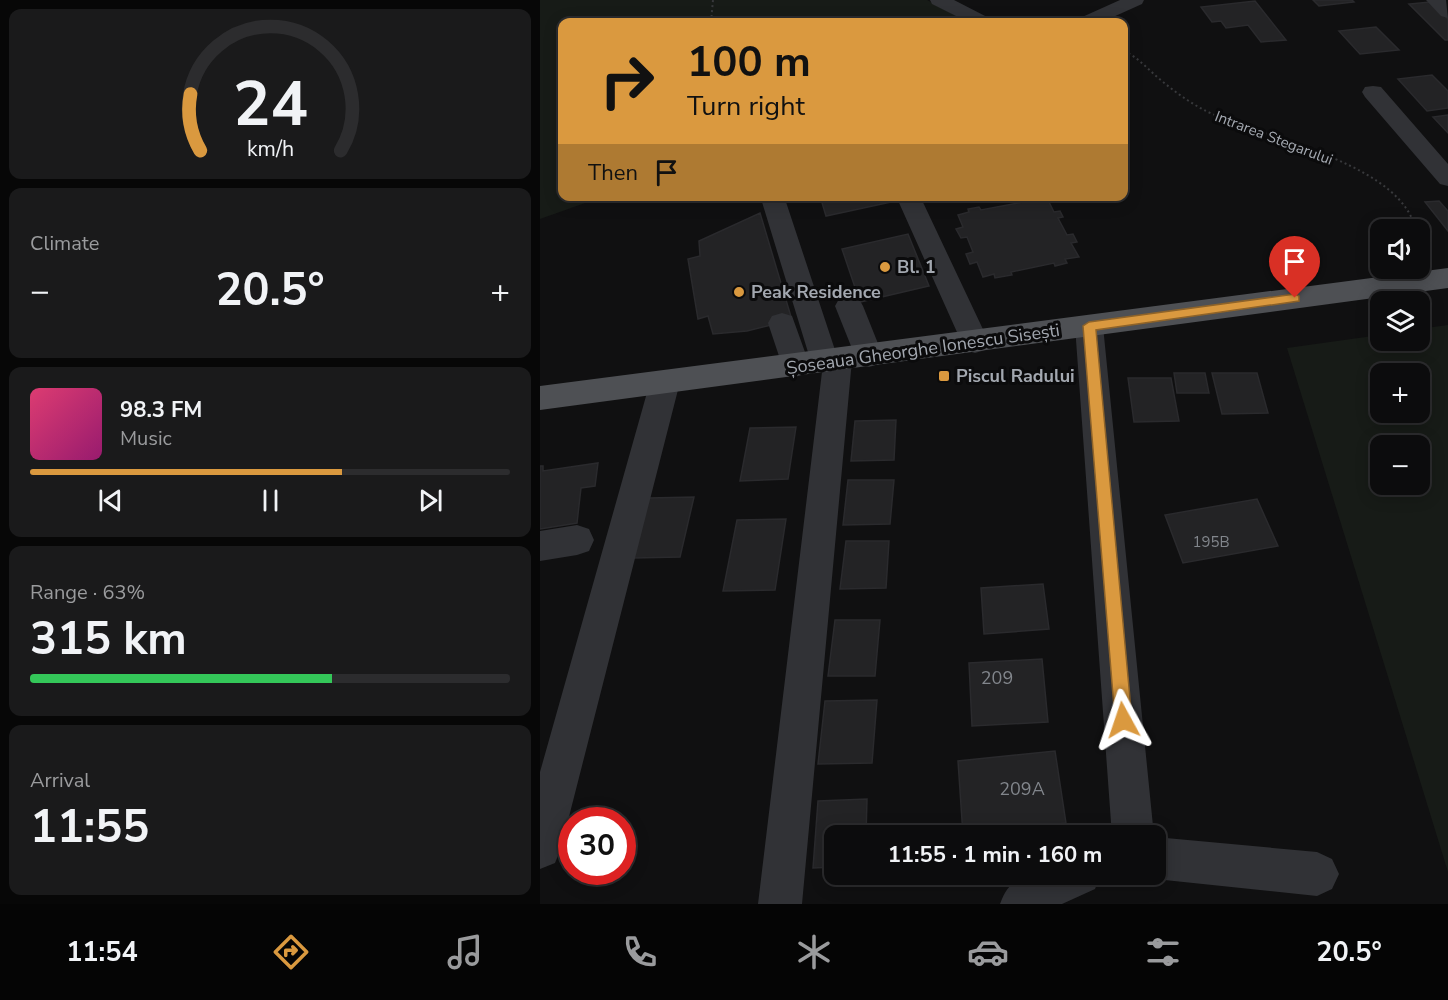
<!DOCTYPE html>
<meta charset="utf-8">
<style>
body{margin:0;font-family:"Nunito Sans",sans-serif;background:#1a1a1b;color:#f1f3f6;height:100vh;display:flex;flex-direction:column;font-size:22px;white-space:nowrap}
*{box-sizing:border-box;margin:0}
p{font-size:20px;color:#9a9b9d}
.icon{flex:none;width:33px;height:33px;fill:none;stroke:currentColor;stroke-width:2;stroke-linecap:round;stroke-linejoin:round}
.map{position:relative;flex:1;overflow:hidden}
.drawer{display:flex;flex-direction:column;gap:9px;padding:9px;background:#070707;width:540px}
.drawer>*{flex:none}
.banner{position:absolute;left:18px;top:18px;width:570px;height:183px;border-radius:12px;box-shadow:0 3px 15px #0003,0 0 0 2px #2c2c2e;background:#da993f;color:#111;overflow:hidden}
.buttons{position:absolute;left:830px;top:219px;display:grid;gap:12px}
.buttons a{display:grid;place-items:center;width:60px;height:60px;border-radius:12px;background:#0c0c0d;box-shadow:0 3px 15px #0003,0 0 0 2px #2c2c2e;font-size:30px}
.speed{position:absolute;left:18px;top:807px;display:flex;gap:12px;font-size:30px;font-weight:700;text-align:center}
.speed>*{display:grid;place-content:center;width:78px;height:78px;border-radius:50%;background:#0c0c0d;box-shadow:0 3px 15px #0003,0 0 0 2px #2c2c2e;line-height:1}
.speed .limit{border:9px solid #d22;background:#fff;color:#111}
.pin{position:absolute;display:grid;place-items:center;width:51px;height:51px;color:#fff;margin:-62px -26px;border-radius:50% 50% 50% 0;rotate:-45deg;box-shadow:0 0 6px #0007}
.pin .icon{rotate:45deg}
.me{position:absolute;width:66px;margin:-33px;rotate:355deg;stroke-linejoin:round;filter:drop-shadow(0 0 4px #0008)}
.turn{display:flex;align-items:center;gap:21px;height:126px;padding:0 30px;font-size:27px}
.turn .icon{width:78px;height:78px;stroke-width:2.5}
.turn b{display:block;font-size:42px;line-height:51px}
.then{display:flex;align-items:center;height:57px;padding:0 30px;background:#0003;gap:12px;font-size:22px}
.big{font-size:45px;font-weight:700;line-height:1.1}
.drawer .tile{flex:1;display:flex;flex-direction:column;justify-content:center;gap:9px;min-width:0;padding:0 21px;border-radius:12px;background:#1a1a1b}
.drawer .dial{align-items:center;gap:0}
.dial svg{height:156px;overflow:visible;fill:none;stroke:#2c2c2e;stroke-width:7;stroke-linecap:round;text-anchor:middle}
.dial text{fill:#f1f3f6;stroke:none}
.song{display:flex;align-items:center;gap:18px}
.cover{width:72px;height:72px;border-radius:9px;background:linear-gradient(135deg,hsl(340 70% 55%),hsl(320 70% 35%))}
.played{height:6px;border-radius:3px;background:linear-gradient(90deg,#da993f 65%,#2c2c2e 65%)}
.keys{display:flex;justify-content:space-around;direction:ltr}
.heat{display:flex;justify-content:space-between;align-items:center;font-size:33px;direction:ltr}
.charge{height:9px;border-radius:4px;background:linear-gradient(90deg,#34c759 63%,#2c2c2e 0)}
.trip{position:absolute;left:284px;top:825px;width:342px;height:60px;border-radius:12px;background:#0c0c0d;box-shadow:0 3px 15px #0003,0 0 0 2px #2c2c2e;font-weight:700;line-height:60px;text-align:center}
.tab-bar{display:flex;height:96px;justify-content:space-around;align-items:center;background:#050505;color:#9a9b9d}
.tab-bar .icon{width:42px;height:42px}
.tab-bar .current{color:#da993f}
.tab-bar b{font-size:27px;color:#f1f3f6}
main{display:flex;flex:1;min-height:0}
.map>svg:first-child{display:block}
</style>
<main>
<section class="drawer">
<div class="tile dial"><svg viewBox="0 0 100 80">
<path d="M14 69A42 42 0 1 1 86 69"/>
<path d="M14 69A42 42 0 0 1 9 40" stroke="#da993f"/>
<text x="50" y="56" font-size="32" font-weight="700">24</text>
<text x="50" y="72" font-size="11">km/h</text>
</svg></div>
<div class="tile"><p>Climate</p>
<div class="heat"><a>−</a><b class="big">20.5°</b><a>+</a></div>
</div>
<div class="tile">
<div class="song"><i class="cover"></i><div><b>98.3 FM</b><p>Music</p></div></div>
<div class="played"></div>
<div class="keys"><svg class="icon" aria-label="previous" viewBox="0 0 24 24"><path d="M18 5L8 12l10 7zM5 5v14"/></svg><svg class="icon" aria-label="pause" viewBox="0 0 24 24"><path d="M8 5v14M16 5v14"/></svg><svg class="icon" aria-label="next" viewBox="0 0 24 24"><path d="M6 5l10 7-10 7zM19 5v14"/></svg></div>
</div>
<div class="tile"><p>Range · 63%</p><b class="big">315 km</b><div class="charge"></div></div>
<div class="tile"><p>Arrival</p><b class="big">11:55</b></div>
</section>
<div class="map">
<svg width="908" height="904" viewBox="0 0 908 904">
<rect width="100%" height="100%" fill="#101011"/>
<path fill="#171b17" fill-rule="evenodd" d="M 0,0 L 387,0 L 429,22 L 22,22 L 22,196 L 62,197 L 0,219 Z
M 908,325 L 908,872 L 747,348 L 840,335 L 840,340 L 879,340 L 879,329 ZM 840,374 L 879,374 L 879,412 L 840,412 ZM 840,446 L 879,446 L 879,484 L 840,484 Z"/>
<path fill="#232325" stroke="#2a2a2d" stroke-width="1.5" d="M 773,0 L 812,0 L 814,2 L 779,6 Z
M 715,1 L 746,40 L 721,42 L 708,25 L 686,28 L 681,21 L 672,22 L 661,7 Z
M 890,2 L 908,19 L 908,40 L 905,40 L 869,4 Z
M 836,27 L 859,50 L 820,54 L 799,31 Z
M 892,75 L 908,91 L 908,108 L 887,111 L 858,79 Z
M 908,115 L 908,133 L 893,117 Z
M 280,196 L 354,196 L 356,201 L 286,216 Z
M 493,197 L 495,201 L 507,198 L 514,212 L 520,211 L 523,217 L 518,218 L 527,235 L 533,234 L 537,242 L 531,243 L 539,257 L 525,259 L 527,263 L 515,266 L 514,263 L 471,272 L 472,275 L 455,278 L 454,274 L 443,277 L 437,262 L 430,264 L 426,254 L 433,252 L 427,237 L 421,238 L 416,229 L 423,227 L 418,215 L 429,212 L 428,209 L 439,207 L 441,210 L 483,202 L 482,199 Z
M 899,201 L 908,211 L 908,231 L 885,202 Z
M 220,213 L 252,320 L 207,331 L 173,334 L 168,316 L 158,319 L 148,259 L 160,256 L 159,241 Z
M 368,234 L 389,286 L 320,302 L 302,249 Z
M 634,373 L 665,373 L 669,393 L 637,393 Z
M 672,373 L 717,373 L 728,413 L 682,414 Z
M 588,378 L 631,378 L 639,421 L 594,422 Z
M 356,420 L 354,460 L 311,461 L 315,421 Z
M 256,427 L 248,479 L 200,481 L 210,428 Z
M 58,463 L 55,486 L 41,488 L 37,523 L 0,529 L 0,466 L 3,466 L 3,471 Z
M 308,480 L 354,480 L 350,524 L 303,525 Z
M 154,497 L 140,557 L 93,558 L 109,498 Z
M 717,499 L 738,546 L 643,563 L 625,515 Z
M 246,519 L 235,590 L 183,591 L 197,520 Z
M 306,541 L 349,541 L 346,588 L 300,589 Z
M 503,584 L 509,629 L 444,634 L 441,588 Z
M 295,620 L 340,620 L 335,676 L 288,676 Z
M 502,659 L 508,722 L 432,726 L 429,663 Z
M 337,700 L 332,763 L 278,764 L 285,701 Z
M 515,751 L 526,823 L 423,835 L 418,761 Z
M 327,799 L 326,836 L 294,836 L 294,867 L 273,868 L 278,801 Z"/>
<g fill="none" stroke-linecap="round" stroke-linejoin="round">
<path stroke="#38393c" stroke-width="2" stroke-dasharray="2 3" stroke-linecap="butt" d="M 171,22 L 173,0
M 584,51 C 597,57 606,67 616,76 C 631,89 647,101 664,110 C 720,138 848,159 873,221"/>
<path stroke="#38393c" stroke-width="4" stroke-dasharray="3 4" stroke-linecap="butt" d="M 872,220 L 876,230"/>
<path fill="#313236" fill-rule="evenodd" d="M 390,0 L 414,0 L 449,18 L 452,22 L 428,22 L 392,4 Z
M 580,0 L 604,0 L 602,4 L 562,22 L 537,22 L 540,18 Z
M 886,0 L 906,0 L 908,18 L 901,16 Z
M 833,86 L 841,87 L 908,164 L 908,186 L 900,184 L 825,97 L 822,92 L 825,87 Z
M 225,196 L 243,196 L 246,202 L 295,350 L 308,352 L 312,360 L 262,904 L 218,904 L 282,372 L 275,370 L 271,362 L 222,202 Z
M 356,196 L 380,196 L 449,342 L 445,350 L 435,353 L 425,350 Z
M 309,296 L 319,299 L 323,306 L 343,356 L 339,364 L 329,367 L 319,364 L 315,356 L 295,306 L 299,299 Z
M 242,313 L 252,316 L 270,366 L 265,374 L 255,377 L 245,374 L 228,323 L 232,316 Z
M 549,316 L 559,319 L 563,326 L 614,836 L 572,836 L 535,326 L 539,319 Z
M 125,371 L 135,374 L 140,382 L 21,848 L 15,863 L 0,869 L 0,772 L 110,382 L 115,374 Z
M 37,525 L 49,529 L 54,540 L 49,551 L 37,555 L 0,561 L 0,531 Z
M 615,837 L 777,852 L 792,859 L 799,874 L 792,889 L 777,896 L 615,879 L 603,874 L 615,874 Z
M 488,874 L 561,874 L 555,889 L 522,904 L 460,904 C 466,888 472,881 488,874 Z"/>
<path fill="#4e5054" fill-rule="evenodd" d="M 908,268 L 908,288 L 0,410 L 0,386 Z"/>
</g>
<path fill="#da993f" stroke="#8e6329" stroke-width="1.5" d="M 755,294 L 759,296 L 759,301 L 556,330 L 592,720 L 589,726 L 583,728 L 577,726 L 575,720 L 543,326 L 549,322 Z"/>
<g fill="#da993f" stroke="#0b0b0c" stroke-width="2">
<circle cx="345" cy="267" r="6"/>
<circle cx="199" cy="292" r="6"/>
<rect x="398" y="370" width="12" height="12" rx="3"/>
</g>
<g text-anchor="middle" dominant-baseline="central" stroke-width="6" stroke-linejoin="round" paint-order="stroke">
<g font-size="15" fill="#a3a8b0" stroke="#0b0b0c">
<text transform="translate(734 138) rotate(21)">Intrarea Stegarului</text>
</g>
<g font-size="15" fill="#82868c">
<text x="671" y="542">195B</text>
</g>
<g font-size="18" font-weight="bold" fill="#a3a8b0" stroke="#0b0b0c" text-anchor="start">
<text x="357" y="267">Bl. 1</text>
<text x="211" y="292">Peak Residence</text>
<text x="416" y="376">Piscul Radului</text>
</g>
<g font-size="18" fill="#a3a8b0" stroke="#0b0b0c">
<text transform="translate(383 349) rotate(-8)">Șoseaua Gheorghe Ionescu Sisești</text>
</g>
<g font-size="18" fill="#82868c">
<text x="457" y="678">209</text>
<text x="482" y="789">209A</text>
</g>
</g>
</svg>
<div class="buttons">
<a><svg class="icon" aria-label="sound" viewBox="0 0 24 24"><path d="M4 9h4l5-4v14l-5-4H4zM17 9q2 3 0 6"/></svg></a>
<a><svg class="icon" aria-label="layers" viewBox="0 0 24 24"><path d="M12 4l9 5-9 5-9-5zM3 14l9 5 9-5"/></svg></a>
<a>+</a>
<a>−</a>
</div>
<div class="speed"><div class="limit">30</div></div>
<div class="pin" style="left:755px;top:298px;background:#d93025"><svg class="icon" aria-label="arrive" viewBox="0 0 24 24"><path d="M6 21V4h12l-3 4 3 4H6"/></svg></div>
<svg class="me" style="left:583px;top:720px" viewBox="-20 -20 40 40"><path d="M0-17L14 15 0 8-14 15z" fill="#da993f" stroke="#fff" stroke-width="4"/></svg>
<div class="trip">11:55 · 1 min · 160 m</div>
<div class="banner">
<div class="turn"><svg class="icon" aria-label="right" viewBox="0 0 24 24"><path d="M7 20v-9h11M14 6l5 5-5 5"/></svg><div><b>100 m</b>Turn right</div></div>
<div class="then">Then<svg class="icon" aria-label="arrive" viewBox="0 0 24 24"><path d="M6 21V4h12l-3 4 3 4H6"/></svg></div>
</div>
</div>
</main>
<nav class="tab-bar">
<b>11:54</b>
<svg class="icon current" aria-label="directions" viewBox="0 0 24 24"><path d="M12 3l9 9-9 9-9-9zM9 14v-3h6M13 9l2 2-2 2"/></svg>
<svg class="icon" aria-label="music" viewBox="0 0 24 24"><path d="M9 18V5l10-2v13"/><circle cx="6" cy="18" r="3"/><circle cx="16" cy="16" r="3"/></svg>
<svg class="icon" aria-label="phone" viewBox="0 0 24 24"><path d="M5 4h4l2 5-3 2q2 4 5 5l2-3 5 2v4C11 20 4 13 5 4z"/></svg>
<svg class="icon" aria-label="climate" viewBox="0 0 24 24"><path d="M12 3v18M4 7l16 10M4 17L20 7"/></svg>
<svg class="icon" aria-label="car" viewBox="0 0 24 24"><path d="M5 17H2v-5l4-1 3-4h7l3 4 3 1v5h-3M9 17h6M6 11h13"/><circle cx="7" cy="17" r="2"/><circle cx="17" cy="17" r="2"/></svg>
<svg class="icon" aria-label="filters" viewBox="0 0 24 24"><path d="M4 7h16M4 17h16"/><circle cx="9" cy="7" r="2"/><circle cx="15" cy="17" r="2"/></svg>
<b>20.5°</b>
</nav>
